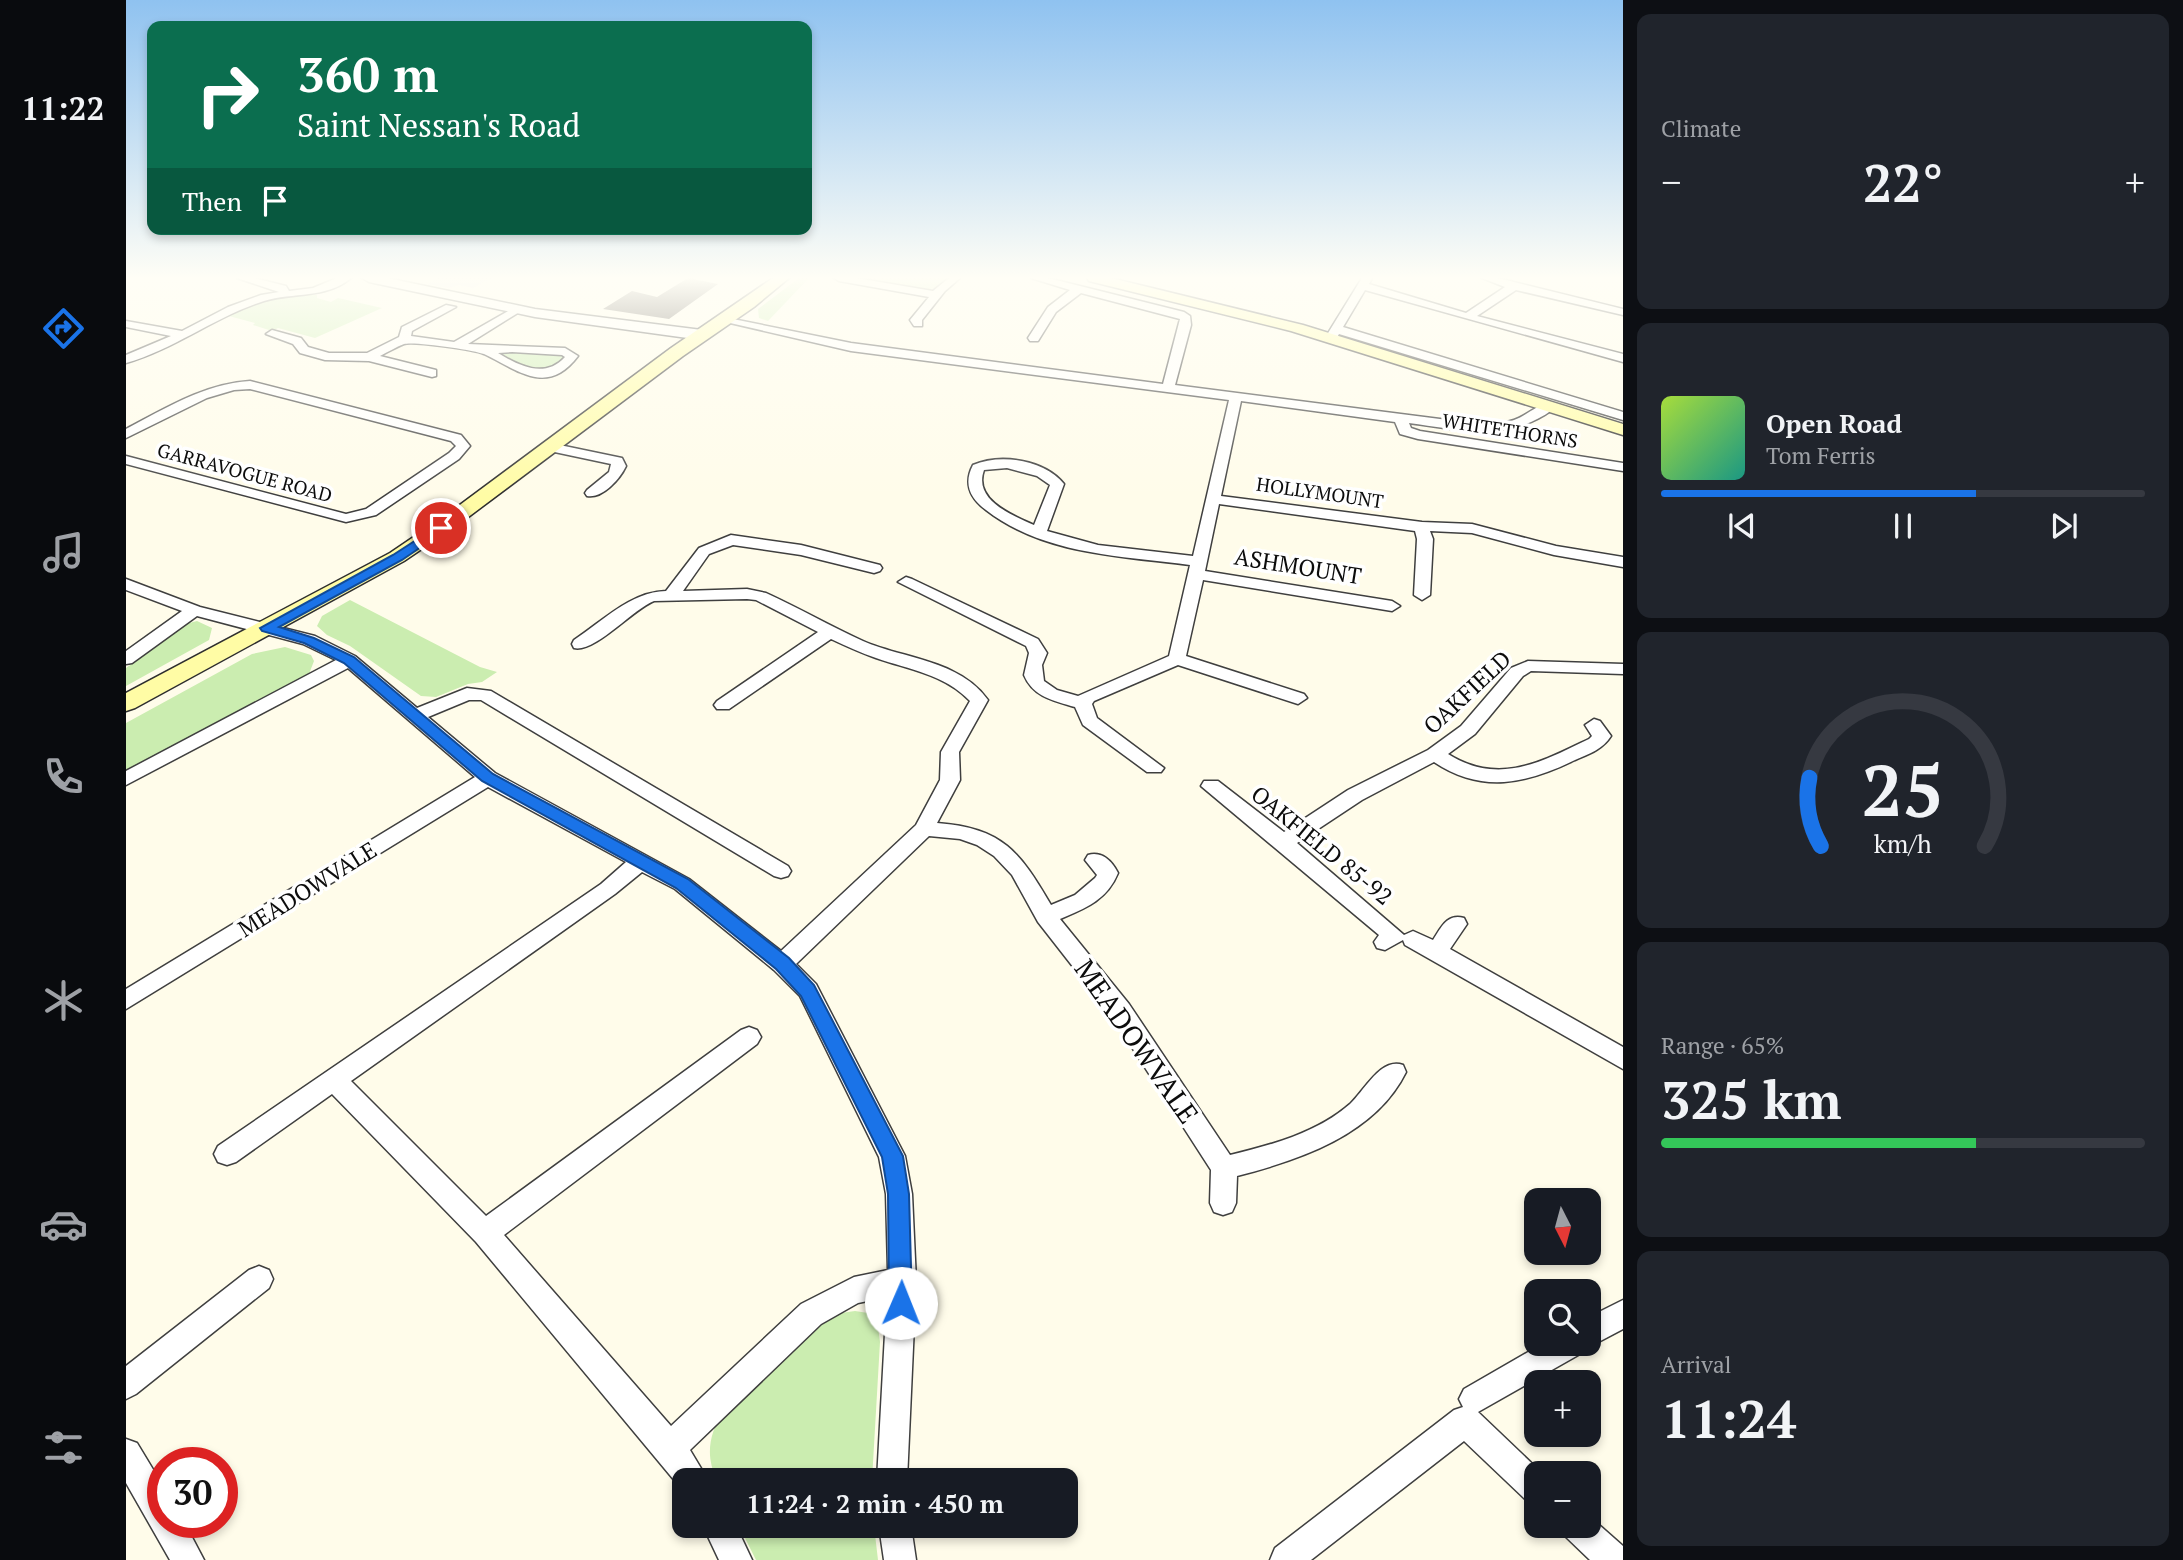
<!DOCTYPE html>
<meta charset="utf-8">
<style>
body{margin:0;font-family:"PT Serif",serif;background:#20242c;color:#f1f3f6;height:100vh;display:flex;flex-direction:column;font-size:26px;white-space:nowrap}
*{box-sizing:border-box;margin:0}
p{font-size:23px;color:#9ea1a6}
.icon{flex:none;width:38px;height:38px;fill:none;stroke:currentColor;stroke-width:2;stroke-linecap:round;stroke-linejoin:round}
.map{position:relative;flex:1;overflow:hidden}
.panel{display:flex;flex-direction:column;gap:14px;padding:14px;background:#0d0f14;width:560px}
.panel>*{flex:none}
.banner{position:absolute;left:21px;top:21px;width:665px;height:214px;border-radius:14px;box-shadow:0 4px 10px #0003;background:#0b6e4f;color:#fff;overflow:hidden}
.needle{width:46px;rotate:174deg}
.controls{position:absolute;left:1398px;top:1188px;display:grid;gap:14px}
.controls a{display:grid;place-items:center;width:77px;height:77px;border-radius:14px;background:#171b24;box-shadow:0 4px 10px #0003;font-size:35px}
.speed{position:absolute;left:21px;top:1447px;display:flex;gap:14px;font-size:35px;font-weight:700;text-align:center}
.speed>*{display:grid;place-content:center;width:91px;height:91px;border-radius:50%;background:#171b24;box-shadow:0 4px 10px #0003;line-height:1}
.speed .limit{border:10px solid #d22;background:#fff;color:#111}
.pin{position:absolute;display:grid;place-items:center;width:60px;height:60px;color:#fff;margin:-30px;border:4px solid #fff;border-radius:50%;box-shadow:0 2px 7px #0007}
.me{position:absolute;width:77px;margin:-38px;rotate:1deg;stroke-linejoin:round;filter:drop-shadow(0 0 5px #0008)}
.turn{display:flex;align-items:center;gap:24px;height:147px;padding:0 35px;font-size:32px}
.turn .icon{width:91px;height:91px;stroke-width:2.5}
.turn b{display:block;font-size:49px;line-height:60px}
.then{display:flex;align-items:center;height:66px;padding:0 35px;background:#0003;gap:14px;font-size:26px}
.big{font-size:52px;font-weight:700;line-height:1.1}
.panel .tile{flex:1;display:flex;flex-direction:column;justify-content:center;gap:10px;min-width:0;padding:0 24px;border-radius:14px;background:#20242c}
.panel .dial{align-items:center;gap:0}
.dial svg{height:182px;overflow:visible;fill:none;stroke:#363941;stroke-width:7;stroke-linecap:round;text-anchor:middle}
.dial text{fill:#f1f3f6;stroke:none}
.song{display:flex;align-items:center;gap:21px}
.cover{width:84px;height:84px;border-radius:10px;background:linear-gradient(135deg,hsl(80 70% 55%),hsl(170 70% 35%))}
.played{height:7px;border-radius:4px;background:linear-gradient(90deg,#1a73e8 65%,#363941 65%)}
.keys{display:flex;justify-content:space-around;direction:ltr}
.heat{display:flex;justify-content:space-between;align-items:center;font-size:38px;direction:ltr}
.charge{height:10px;border-radius:5px;background:linear-gradient(90deg,#34c759 65%,#363941 0)}
.trip{position:absolute;left:546px;top:1468px;width:406px;height:70px;border-radius:14px;background:#171b24;box-shadow:0 4px 10px #0003;font-weight:700;line-height:70px;text-align:center}
main{display:flex;flex:1;min-height:0}
.dock{display:flex;flex-direction:column;width:126px;justify-content:space-around;align-items:center;background:#090b0e;color:#9ea1a6}
.dock .icon{width:49px;height:49px}
.dock .active{color:#1a73e8}
.dock b{font-size:32px;color:#f1f3f6}
.map>svg:first-child{display:block}
</style>
<main>
<nav class="dock">
<b>11:22</b>
<svg class="icon active" aria-label="directions" viewBox="0 0 24 24"><path d="M12 3l9 9-9 9-9-9zM9 14v-3h6M13 9l2 2-2 2"/></svg>
<svg class="icon" aria-label="music" viewBox="0 0 24 24"><path d="M9 18V5l10-2v13"/><circle cx="6" cy="18" r="3"/><circle cx="16" cy="16" r="3"/></svg>
<svg class="icon" aria-label="phone" viewBox="0 0 24 24"><path d="M5 4h4l2 5-3 2q2 4 5 5l2-3 5 2v4C11 20 4 13 5 4z"/></svg>
<svg class="icon" aria-label="climate" viewBox="0 0 24 24"><path d="M12 3v18M4 7l16 10M4 17L20 7"/></svg>
<svg class="icon" aria-label="car" viewBox="0 0 24 24"><path d="M5 17H2v-5l4-1 3-4h7l3 4 3 1v5h-3M9 17h6M6 11h13"/><circle cx="7" cy="17" r="2"/><circle cx="17" cy="17" r="2"/></svg>
<svg class="icon" aria-label="filters" viewBox="0 0 24 24"><path d="M4 7h16M4 17h16"/><circle cx="9" cy="7" r="2"/><circle cx="15" cy="17" r="2"/></svg>
</nav>
<div class="map">
<svg width="1497" height="1560" viewBox="0 0 1497 1560">
<rect width="100%" height="100%" fill="#fffcea"/>
<path fill="#ebdeec" d="M 313,278 L 366,278 L 347,288 L 333,285 L 323,288 L 301,284 Z"/>
<path fill="#cbedb0" d="M 673,278 L 683,278 L 642,321 L 633,318 L 632,309 Z
M 822,278 L 810,288 L 798,290 L 726,279 Z
M 166,295 L 191,295 L 191,298 L 205,302 L 212,298 L 256,308 L 189,338 L 152,328 L 146,331 L 127,325 L 129,323 L 99,315 L 135,301 Z
M 374,351 L 437,354 L 442,356 L 426,370 L 401,369 L 372,354 Z
M 224,600 L 354,667 L 371,672 L 356,682 L 342,684 L 310,697 L 295,696 L 224,646 L 201,635 L 191,626 L 196,616 Z
M 71,621 L 86,628 L 83,640 L 0,686 L 0,668 L 63,623 Z
M 159,647 L 185,655 L 188,661 L 183,674 L 0,773 L 0,723 L 126,654 Z
M 729,1311 L 742,1313 L 752,1327 L 754,1342 L 746,1480 L 591,1480 C 579,1455 583,1435 597,1411 L 708,1314 Z
M 613,1526 L 748,1526 L 752,1560 L 630,1560 Z"/>
<path fill="#554e47" d="M 562,278 L 592,284 L 543,319 L 477,309 L 506,291 L 531,297 Z"/>
<g fill="none" stroke-linecap="round" stroke-linejoin="round">
<g stroke="#3f3f3f" stroke-width="3">
<path id="minor" d="M 111,278 L 128,278 L 160,286 L 163,291 L 187,288 L 211,278 L 225,278 C 200,299 167,292 138,301 C 90,316 49,349 0,363 L 0,355 L 45,336 L 0,327 L 0,321 L 56,331 L 102,307 L 135,295 L 153,292 Z
M 708,278 L 730,278 L 807,291 L 823,278 L 834,278 L 819,291 L 796,320 L 796,326 L 788,326 L 784,320 L 803,297 L 713,281 Z
M 905,278 L 922,278 L 1058,312 L 1064,316 L 1065,325 L 1049,385 L 1353,424 C 1365,424 1377,424 1388,420 C 1401,416 1413,402 1426,404 L 1426,410 C 1382,442 1333,430 1283,423 L 1285,428 L 1294,431 L 1497,463 L 1497,471 L 1292,439 L 1274,434 L 1269,422 L 1115,401 L 1095,496 L 1296,522 L 1346,524 L 1430,546 L 1497,557 L 1497,567 L 1428,555 L 1346,533 L 1304,531 L 1307,539 L 1304,595 L 1296,600 L 1288,595 L 1291,539 L 1289,531 L 1093,504 L 1079,571 L 1266,601 L 1274,606 L 1266,611 L 1077,580 L 1060,656 L 1178,694 L 1181,698 L 1172,704 L 1052,665 L 968,701 L 966,704 L 971,718 L 1038,768 L 1035,772 L 1021,772 L 957,725 L 949,707 C 928,701 907,697 898,675 L 903,653 L 900,646 L 772,582 L 780,577 L 786,579 L 912,639 L 921,653 L 916,665 L 918,681 L 931,690 L 952,696 L 1043,656 L 1064,565 C 995,556 918,555 860,510 C 844,498 837,484 847,465 C 875,453 919,460 938,484 L 921,531 L 972,545 L 1067,556 L 1103,400 L 725,351 L 591,320 L 597,317 L 725,343 L 1037,384 L 1054,319 L 955,293 L 930,312 L 912,341 L 904,341 L 902,338 L 922,307 L 944,290 ZM 881,468 L 911,476 L 924,485 L 908,525 C 886,515 847,500 858,470 Z
M 1236,278 L 1246,278 L 1243,284 L 1340,313 L 1379,287 L 1356,278 L 1372,278 L 1497,309 L 1497,315 L 1390,290 L 1351,316 L 1497,354 L 1497,362 L 1239,290 L 1217,327 L 1497,412 L 1497,420 L 1213,334 L 1209,341 L 1201,341 L 1199,338 Z
M 320,305 L 330,307 L 286,331 L 285,336 L 328,342 L 391,306 L 397,309 L 395,311 L 342,344 L 439,348 L 452,356 C 421,397 392,370 358,354 C 348,350 287,341 278,344 C 270,347 262,352 254,356 L 310,370 L 310,376 L 306,377 L 243,361 L 199,360 L 174,353 L 167,344 L 140,334 L 146,330 L 175,338 L 182,347 L 203,353 L 241,353 L 273,337 L 276,327 ZM 386,352 L 436,355 L 439,357 C 419,379 393,366 372,353 Z
M 124,381 L 335,435 L 344,446 L 333,459 L 250,515 L 220,522 L 0,464 L 0,456 L 220,514 L 240,509 L 323,453 L 330,446 L 325,441 L 124,389 L 108,390 L 81,398 L 0,438 L 0,429 C 40,408 78,384 124,381 Z
M 424,443 L 496,458 L 500,466 C 494,479 476,499 461,496 L 459,493 L 461,490 L 483,472 L 485,464 L 419,450 L 417,447 Z
M 605,535 L 675,545 L 754,565 L 756,568 L 754,571 L 748,573 L 675,555 L 607,545 L 583,554 L 557,591 L 621,589 L 640,593 C 673,608 704,626 737,641 C 778,659 834,660 862,700 L 833,752 L 834,780 L 811,823 C 877,828 894,852 925,905 L 949,895 L 969,878 L 971,875 L 959,860 L 962,855 C 976,851 986,861 992,873 C 981,900 960,908 934,919 L 1003,1004 L 1104,1155 C 1145,1145 1191,1133 1224,1104 C 1239,1090 1255,1057 1277,1065 L 1280,1072 C 1249,1135 1173,1160 1111,1176 L 1110,1203 L 1106,1212 L 1097,1215 L 1088,1212 L 1084,1203 L 1085,1170 L 987,1018 L 912,922 L 886,875 L 868,856 L 851,845 L 834,839 L 803,836 L 670,964 L 690,984 L 779,1156 L 786,1194 L 790,1281 L 781,1480 L 751,1480 L 761,1297 L 732,1303 L 695,1324 L 564,1450 L 582,1480 L 558,1480 L 558,1492 L 350,1242 L 206,1094 L 110,1162 L 101,1165 L 92,1162 L 88,1154 L 92,1146 L 475,884 L 500,862 L 362,787 L 0,1009 L 0,989 L 349,777 L 222,668 L 0,785 L 0,771 L 210,660 L 177,644 L 71,616 L 6,663 L 0,664 L 0,651 L 56,611 L 0,590 L 0,579 L 74,607 L 189,636 L 229,656 L 291,708 L 341,688 L 365,691 L 662,866 L 665,871 L 662,876 L 655,878 L 648,876 L 355,700 L 343,700 L 302,717 L 369,773 L 563,879 L 655,951 L 790,825 L 814,780 L 815,752 L 844,701 C 818,674 784,670 750,658 C 735,653 720,646 705,639 L 603,709 L 591,709 L 588,705 L 591,701 L 692,632 L 630,600 L 621,599 L 528,601 C 507,609 469,653 448,648 L 446,644 L 448,640 C 477,621 504,592 540,591 L 573,548 ZM 516,872 L 549,889 L 648,970 L 674,996 L 753,1157 L 760,1194 L 762,1270 L 728,1277 L 675,1304 L 545,1426 L 378,1235 L 631,1044 L 635,1037 L 631,1030 L 623,1027 L 615,1030 L 360,1216 L 225,1081 L 489,894 Z
M 1402,661 L 1497,664 L 1497,674 L 1405,671 L 1397,676 L 1349,734 L 1322,754 C 1373,786 1415,762 1463,739 L 1466,736 L 1459,725 L 1468,719 L 1474,721 L 1485,736 C 1477,749 1463,754 1449,760 C 1400,784 1356,794 1308,762 L 1236,800 L 1171,843 L 1278,935 L 1287,931 L 1307,940 C 1315,928 1321,913 1338,918 L 1341,924 L 1324,949 L 1497,1047 L 1497,1069 L 1279,945 L 1277,940 L 1259,950 L 1251,948 L 1248,942 L 1253,935 L 1075,786 L 1078,781 L 1092,781 L 1158,832 L 1222,790 L 1302,750 L 1335,726 L 1385,668 Z
M 133,1266 L 143,1270 L 147,1279 L 143,1288 L 10,1394 L 0,1399 L 0,1366 L 123,1270 Z
M 1497,1300 L 1497,1329 L 1463,1347 L 1458,1345 L 1454,1354 L 1352,1412 L 1417,1474 L 1410,1474 L 1410,1503 L 1399,1499 L 1338,1441 L 1185,1560 L 1144,1560 L 1149,1548 L 1328,1410 L 1337,1407 L 1333,1399 L 1338,1389 L 1416,1344 L 1463,1344 L 1463,1317 Z
M 0,1439 L 11,1443 L 37,1486 L 37,1522 L 58,1522 L 78,1560 L 44,1560 L 0,1483 Z
M 1463,1516 L 1497,1546 L 1497,1560 L 1464,1560 L 1440,1537 L 1435,1526 L 1463,1526 Z
M 577,1526 L 610,1526 L 626,1560 L 593,1560 Z
M 753,1526 L 785,1526 L 790,1560 L 758,1560 Z"/>
</g>
<g stroke="#3f3f3f" stroke-width="3">
<path id="tertiary" d="M 236,278 L 261,278 L 409,309 L 576,330 L 584,335 L 576,340 L 409,317 L 243,282 Z"/>
</g>
<g stroke="#2e2e2e" stroke-width="3">
<path id="secondary" d="M 647,278 L 663,278 L 628,307 L 557,356 L 337,521 L 278,561 L 9,708 L 0,711 L 0,693 L 264,553 L 323,513 L 545,348 Z
M 961,278 L 985,278 L 1177,325 L 1497,424 L 1497,435 L 1165,331 L 963,281 Z"/>
</g>
<use href="#minor" fill="#fff" fill-rule="evenodd"/>
<use href="#tertiary" fill="#fff" fill-rule="evenodd"/>
<use href="#secondary" fill="#fffca5" fill-rule="evenodd"/>
</g>
<linearGradient id="sky" x2="0" y2="1"><stop stop-color="#8fc2f0"/><stop offset="0.56" stop-color="#fffef6"/><stop offset="1" stop-color="#fffef6" stop-opacity="0"/></linearGradient>
<rect width="1497" height="496" fill="url(#sky)"/>
<path fill="#1a73e8" stroke="#114b97" stroke-width="2" d="M 315,524 L 322,528 L 320,530 L 276,560 L 153,627 L 188,638 L 228,657 L 367,774 L 562,879 L 663,958 L 688,985 L 777,1156 L 783,1194 L 786,1303 L 783,1311 L 775,1314 L 767,1311 L 763,1303 L 762,1194 L 756,1157 L 675,996 L 650,969 L 550,888 L 356,781 L 218,663 L 178,643 L 136,631 L 134,628 L 267,555 Z"/>
<g text-anchor="middle" dominant-baseline="central" stroke-width="7" stroke-linejoin="round" paint-order="stroke">
<g font-size="19" fill="#0c0c0c" stroke="#fff">
<text transform="translate(1384 430) rotate(9)">WHITETHORNS</text>
<text transform="translate(119 472) rotate(15)">GARRAVOGUE ROAD</text>
<text transform="translate(1194 492) rotate(8)">HOLLYMOUNT</text>
</g>
<g font-size="23" fill="#0c0c0c" stroke="#fff">
<text transform="translate(1172 566) rotate(9)">ASHMOUNT</text>
<text transform="translate(1341 692) rotate(-43)">OAKFIELD</text>
<text transform="translate(1196 845) rotate(39)">OAKFIELD 85-92</text>
<text transform="translate(181 889) rotate(-32)">MEADOWVALE</text>
</g>
<g font-size="28" fill="#0c0c0c" stroke="#fff">
<text transform="translate(1011 1041) rotate(55)">MEADOWVALE</text>
</g>
</g>
</svg>
<div class="controls">
<a><svg class="needle" viewBox="-14 -14 28 28"><path d="M0-13l5 13h-10z" fill="#e53935"/><path d="M0 13l5-13h-10z" fill="#9ea1a6"/></svg></a>
<a><svg class="icon" aria-label="search" viewBox="0 0 24 24"><circle cx="10" cy="10" r="6"/><path d="M15 15l6 6"/></svg></a>
<a>+</a>
<a>−</a>
</div>
<div class="speed"><div class="limit">30</div></div>
<div class="pin" style="left:315px;top:528px;background:#d93025"><svg class="icon" aria-label="arrive" viewBox="0 0 24 24"><path d="M6 21V4h12l-3 4 3 4H6"/></svg></div>
<svg class="me" style="left:775px;top:1303px" viewBox="-20 -20 40 40"><circle r="19" fill="#fff"/><path d="M0-13L10 11 0 6-10 11z" fill="#1a73e8"/></svg>
<div class="trip">11:24 · 2 min · 450 m</div>
<div class="banner">
<div class="turn"><svg class="icon" aria-label="right" viewBox="0 0 24 24"><path d="M7 20v-9h11M14 6l5 5-5 5"/></svg><div><b>360 m</b>Saint Nessan's Road</div></div>
<div class="then">Then<svg class="icon" aria-label="arrive" viewBox="0 0 24 24"><path d="M6 21V4h12l-3 4 3 4H6"/></svg></div>
</div>
</div>
<section class="panel">
<div class="tile"><p>Climate</p>
<div class="heat"><a>−</a><b class="big">22°</b><a>+</a></div>
</div>
<div class="tile">
<div class="song"><i class="cover"></i><div><b>Open Road</b><p>Tom Ferris</p></div></div>
<div class="played"></div>
<div class="keys"><svg class="icon" aria-label="previous" viewBox="0 0 24 24"><path d="M18 5L8 12l10 7zM5 5v14"/></svg><svg class="icon" aria-label="pause" viewBox="0 0 24 24"><path d="M8 5v14M16 5v14"/></svg><svg class="icon" aria-label="next" viewBox="0 0 24 24"><path d="M6 5l10 7-10 7zM19 5v14"/></svg></div>
</div>
<div class="tile dial"><svg viewBox="0 0 100 80">
<path d="M14 69A42 42 0 1 1 86 69"/>
<path d="M14 69A42 42 0 0 1 9 39" stroke="#1a73e8"/>
<text x="50" y="56" font-size="32" font-weight="700">25</text>
<text x="50" y="72" font-size="11">km/h</text>
</svg></div>
<div class="tile"><p>Range · 65%</p><b class="big">325 km</b><div class="charge"></div></div>
<div class="tile"><p>Arrival</p><b class="big">11:24</b></div>
</section>
</main>
